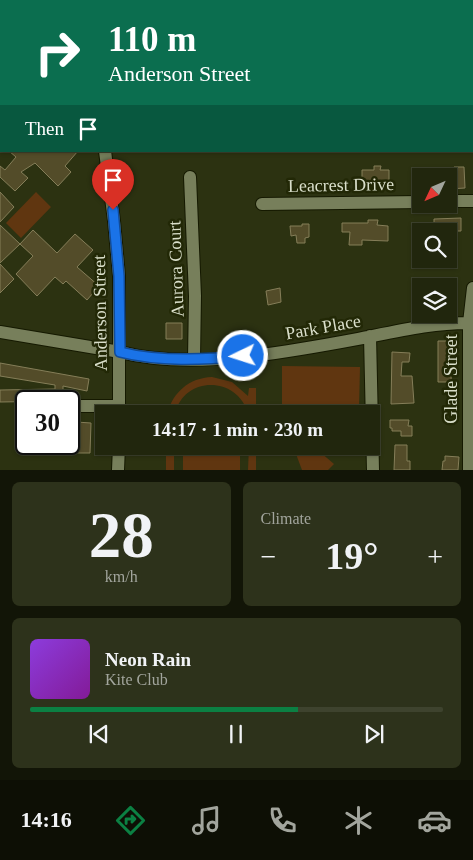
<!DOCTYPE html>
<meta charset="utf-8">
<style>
body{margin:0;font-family:Georgia,serif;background:#2d321b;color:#f1f3f6;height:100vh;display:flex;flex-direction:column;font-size:19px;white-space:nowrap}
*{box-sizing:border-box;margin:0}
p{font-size:16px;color:#a2a59d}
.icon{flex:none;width:28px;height:28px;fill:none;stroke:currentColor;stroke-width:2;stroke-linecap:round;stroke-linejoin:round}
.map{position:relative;height:470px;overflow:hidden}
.details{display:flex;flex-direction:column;gap:12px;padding:12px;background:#121507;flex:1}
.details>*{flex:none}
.guide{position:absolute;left:0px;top:0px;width:474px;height:152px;box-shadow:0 1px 4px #0004,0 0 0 1px #3e432e;background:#0b6e4f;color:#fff;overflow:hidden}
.needle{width:32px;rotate:226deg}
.controls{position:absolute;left:412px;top:168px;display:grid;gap:10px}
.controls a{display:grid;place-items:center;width:45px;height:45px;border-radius:0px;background:#21260d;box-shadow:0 1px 4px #0004,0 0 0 1px #3e432e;font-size:25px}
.speed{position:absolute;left:15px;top:390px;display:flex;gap:10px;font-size:25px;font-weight:700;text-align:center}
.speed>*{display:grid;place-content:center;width:65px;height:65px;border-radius:50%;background:#21260d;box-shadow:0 1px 4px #0004,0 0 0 1px #3e432e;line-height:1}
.speed .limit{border:2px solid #111;border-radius:8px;background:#fff;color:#111}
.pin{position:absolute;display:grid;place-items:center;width:42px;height:42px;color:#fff;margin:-51px -21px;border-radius:50% 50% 50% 0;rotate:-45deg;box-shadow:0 0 5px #0007}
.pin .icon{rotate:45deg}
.me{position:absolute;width:55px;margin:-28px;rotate:266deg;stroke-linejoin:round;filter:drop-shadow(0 0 4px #0008)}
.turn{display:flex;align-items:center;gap:18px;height:105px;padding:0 25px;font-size:22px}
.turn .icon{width:65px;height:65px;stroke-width:2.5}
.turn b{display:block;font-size:35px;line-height:42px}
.then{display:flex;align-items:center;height:48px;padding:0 25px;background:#0003;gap:10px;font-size:19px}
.big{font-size:38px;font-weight:700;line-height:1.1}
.details .card{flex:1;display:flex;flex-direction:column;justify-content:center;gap:8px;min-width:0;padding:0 18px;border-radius:8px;background:#2d321b}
.details .dial{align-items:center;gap:0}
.dial b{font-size:65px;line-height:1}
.song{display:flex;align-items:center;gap:15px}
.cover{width:60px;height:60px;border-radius:8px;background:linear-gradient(135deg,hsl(270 70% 55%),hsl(290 70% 35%))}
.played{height:5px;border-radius:2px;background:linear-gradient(90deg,#0b8043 65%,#3e432e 65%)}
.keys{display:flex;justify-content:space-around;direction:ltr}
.heat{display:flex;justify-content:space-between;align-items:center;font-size:28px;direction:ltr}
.details .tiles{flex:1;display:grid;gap:12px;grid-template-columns:1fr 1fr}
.card:last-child{grid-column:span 2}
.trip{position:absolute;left:95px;top:405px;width:285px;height:50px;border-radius:0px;background:#21260d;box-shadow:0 1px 4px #0004,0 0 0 1px #3e432e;font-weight:700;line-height:50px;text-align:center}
.tab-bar{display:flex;height:80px;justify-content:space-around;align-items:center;background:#0d0f05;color:#a2a59d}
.tab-bar .icon{width:35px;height:35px}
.tab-bar .selected{color:#0b8043}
.tab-bar b{font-size:22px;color:#f1f3f6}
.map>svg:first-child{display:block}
</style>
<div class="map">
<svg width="473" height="470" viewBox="0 0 473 470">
<rect width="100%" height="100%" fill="#2c3211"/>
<path fill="#603610" d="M 36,192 L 51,207 L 21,238 L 6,223 Z
M 282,366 L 360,367 L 359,410 L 282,409 Z
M 212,377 L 232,382 L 248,396 L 249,388 L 256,388 L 256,414 L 248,414 C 238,376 184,375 175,414 L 167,414 C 173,392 189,378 212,377 Z
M 166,446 L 174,446 L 174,470 L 166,470 Z
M 183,446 L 240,446 L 240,470 L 183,470 Z
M 249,446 L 256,446 L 256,470 L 248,470 Z
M 293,446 L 313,446 L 334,464 L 328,470 L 302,470 Z"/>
<path fill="#534c29" stroke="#857e59" d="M 9,151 L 78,151 L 65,166 L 71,172 L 58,186 L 35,163 L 21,172 L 28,178 L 15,191 L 0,177 L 0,166 L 5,170 L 16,157 Z
M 374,166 L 381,166 L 380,170 L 389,170 L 389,183 L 374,183 L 374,186 L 362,186 L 362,170 L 374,170 Z
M 454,167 L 464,167 L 465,188 L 449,189 L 449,172 L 454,172 Z
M 0,192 L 14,207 L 0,222 Z
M 461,218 L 461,231 L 434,231 L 434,219 Z
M 368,220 L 378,220 L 377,225 L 388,226 L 388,241 L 362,240 L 362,245 L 349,245 L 350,232 L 342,232 L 342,223 L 368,223 Z
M 302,224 L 309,224 L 309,237 L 305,238 L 305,243 L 297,243 L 296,235 L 291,236 L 290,226 L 302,226 Z
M 0,225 L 20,244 L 0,263 Z
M 33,230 L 57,253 L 75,234 L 93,250 L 77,267 L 99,286 L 87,300 L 66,281 L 63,284 L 55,277 L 37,296 L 16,274 L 33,256 L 20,244 Z
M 0,264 L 14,279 L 0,293 Z
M 280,288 L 281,302 L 268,305 L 266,291 Z
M 166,323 L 182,323 L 182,339 L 166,339 Z
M 438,341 L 452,341 L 451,382 L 438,382 Z
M 392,352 L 410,353 L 409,362 L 402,362 L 401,376 L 412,376 L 414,403 L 391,404 Z
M 0,363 L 89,379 L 87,391 L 63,386 L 63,401 L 0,402 L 0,390 L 55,389 L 55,385 L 0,376 Z
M 390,420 L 409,420 L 408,426 L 412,426 L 412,436 L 401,436 L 401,431 L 392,431 L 392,428 L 390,428 Z
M 76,422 L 91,423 L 90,453 L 75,453 Z
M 395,445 L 407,445 L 407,461 L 410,461 L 410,470 L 394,470 Z
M 445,456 L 459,457 L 458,470 L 442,470 L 443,461 L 445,461 Z"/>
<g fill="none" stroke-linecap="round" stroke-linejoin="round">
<g stroke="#151900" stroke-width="14">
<path id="minor" d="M 88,0 L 88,1
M 244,0 L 244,1
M 472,72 L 473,72
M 105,151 L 114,221 L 119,276 L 119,414
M 190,177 L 195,296 L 194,359
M 449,201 L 473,201
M 262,204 L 421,202
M 0,332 L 120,352 C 194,371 293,351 368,337 C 402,330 438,322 473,323
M 370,336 L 373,470
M 69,406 L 119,406
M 118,470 L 119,446
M 469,470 L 469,323 L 473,288"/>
</g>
<use href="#minor" stroke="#777f5b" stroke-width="12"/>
</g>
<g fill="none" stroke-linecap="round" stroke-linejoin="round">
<g stroke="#114b97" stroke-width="12">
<path id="route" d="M 113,210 L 119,276 L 120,352 C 159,362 203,360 243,356"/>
</g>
<use href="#route" stroke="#1a73e8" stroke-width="9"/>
</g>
<g text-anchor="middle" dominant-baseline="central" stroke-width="5" stroke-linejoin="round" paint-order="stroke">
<g font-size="18" fill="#d9deca" stroke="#222806">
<text transform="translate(341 185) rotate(-1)">Leacrest Drive</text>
<text transform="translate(176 269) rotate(-92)">Aurora Court</text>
<text transform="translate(100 313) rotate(-91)">Anderson Street</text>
<text transform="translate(323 327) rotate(-10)">Park Place</text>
<text transform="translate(451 379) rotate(-90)">Glade Street</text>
</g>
</g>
</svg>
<div class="controls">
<a><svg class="needle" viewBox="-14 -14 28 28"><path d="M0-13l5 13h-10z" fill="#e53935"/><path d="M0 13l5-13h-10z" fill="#a2a59d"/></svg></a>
<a><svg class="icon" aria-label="search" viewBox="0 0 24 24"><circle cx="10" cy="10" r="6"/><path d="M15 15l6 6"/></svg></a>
<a><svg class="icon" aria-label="layers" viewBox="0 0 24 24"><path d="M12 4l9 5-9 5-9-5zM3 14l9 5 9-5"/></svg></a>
</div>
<div class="speed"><div class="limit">30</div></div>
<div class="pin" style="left:113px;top:210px;background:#d93025"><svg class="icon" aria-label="arrive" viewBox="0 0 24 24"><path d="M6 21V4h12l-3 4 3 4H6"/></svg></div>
<svg class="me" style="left:243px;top:356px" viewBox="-20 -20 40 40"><circle r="17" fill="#1a73e8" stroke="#fff" stroke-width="3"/><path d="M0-11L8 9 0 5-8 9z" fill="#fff"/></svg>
<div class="trip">14:17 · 1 min · 230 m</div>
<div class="guide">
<div class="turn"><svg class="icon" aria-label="right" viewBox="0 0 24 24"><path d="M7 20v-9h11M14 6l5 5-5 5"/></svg><div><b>110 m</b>Anderson Street</div></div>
<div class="then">Then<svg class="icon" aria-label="arrive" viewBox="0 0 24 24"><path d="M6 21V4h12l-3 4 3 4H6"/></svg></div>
</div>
</div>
<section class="details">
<div class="tiles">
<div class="card dial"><b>28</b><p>km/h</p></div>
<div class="card"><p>Climate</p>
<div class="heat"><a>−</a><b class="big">19°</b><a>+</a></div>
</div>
<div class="card">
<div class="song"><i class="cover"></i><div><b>Neon Rain</b><p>Kite Club</p></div></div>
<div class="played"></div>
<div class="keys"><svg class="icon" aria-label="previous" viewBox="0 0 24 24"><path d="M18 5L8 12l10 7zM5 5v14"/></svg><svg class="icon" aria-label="pause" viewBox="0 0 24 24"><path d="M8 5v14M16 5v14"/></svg><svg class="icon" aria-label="next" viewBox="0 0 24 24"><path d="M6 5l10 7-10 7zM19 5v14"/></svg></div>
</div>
</div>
</section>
<nav class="tab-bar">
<b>14:16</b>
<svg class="icon selected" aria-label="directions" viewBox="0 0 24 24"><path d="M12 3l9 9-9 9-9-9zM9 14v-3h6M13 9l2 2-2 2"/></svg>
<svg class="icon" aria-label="music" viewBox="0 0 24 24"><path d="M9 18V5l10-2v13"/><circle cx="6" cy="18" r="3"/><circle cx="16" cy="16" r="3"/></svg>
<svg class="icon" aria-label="phone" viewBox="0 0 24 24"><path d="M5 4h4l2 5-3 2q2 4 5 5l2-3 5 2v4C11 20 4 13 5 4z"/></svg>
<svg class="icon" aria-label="climate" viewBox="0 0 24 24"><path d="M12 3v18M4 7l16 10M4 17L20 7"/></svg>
<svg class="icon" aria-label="car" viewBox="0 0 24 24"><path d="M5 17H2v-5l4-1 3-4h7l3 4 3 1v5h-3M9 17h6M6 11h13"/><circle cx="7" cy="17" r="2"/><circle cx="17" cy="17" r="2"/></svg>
</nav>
